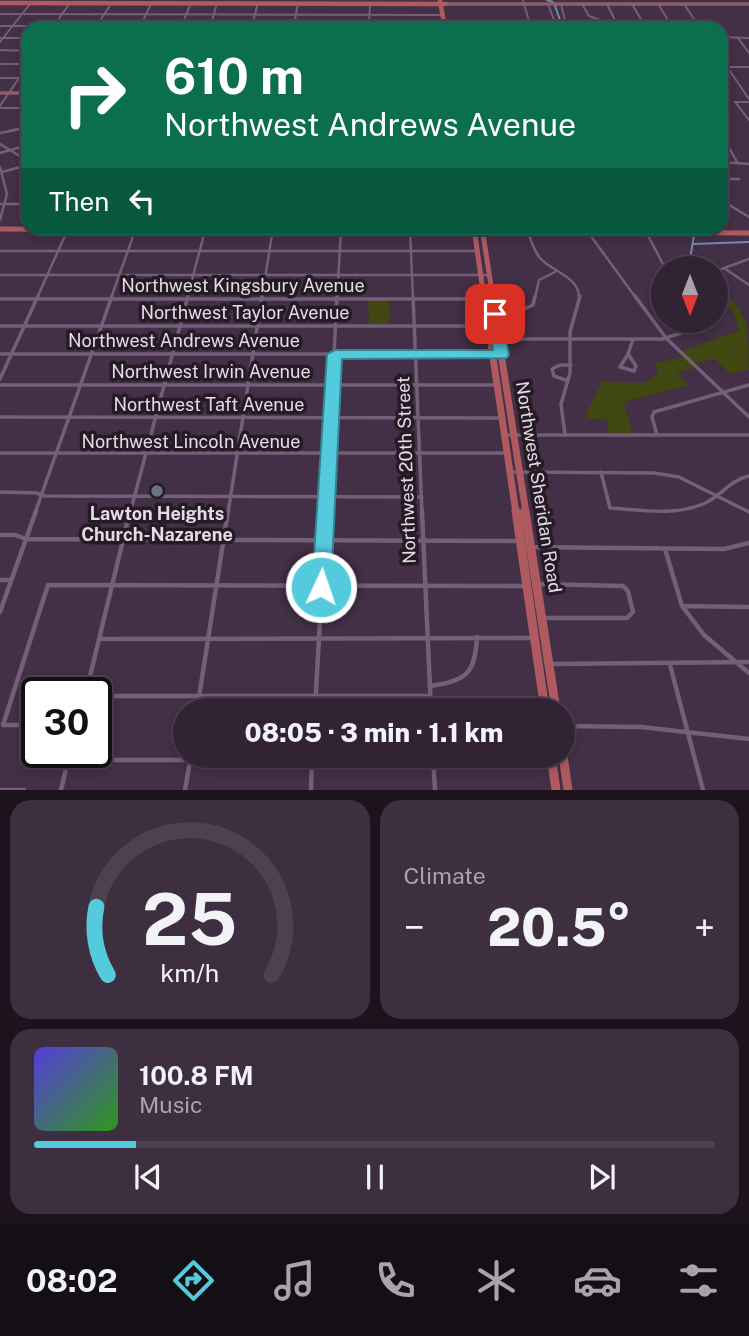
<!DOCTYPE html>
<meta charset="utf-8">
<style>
body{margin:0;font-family:"Public Sans",sans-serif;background:#3d2f40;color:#f1f3f6;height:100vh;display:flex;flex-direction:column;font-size:26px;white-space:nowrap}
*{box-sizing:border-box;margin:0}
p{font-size:23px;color:#a8a4ac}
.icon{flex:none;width:38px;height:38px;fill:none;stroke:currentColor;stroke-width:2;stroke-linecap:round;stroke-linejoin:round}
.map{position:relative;height:790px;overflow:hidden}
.details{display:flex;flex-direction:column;gap:10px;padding:10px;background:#1c131d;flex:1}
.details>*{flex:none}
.top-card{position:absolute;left:21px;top:21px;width:707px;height:214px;border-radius:21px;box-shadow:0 4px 10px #0003,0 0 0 2px #4d404f;background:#0b6e4f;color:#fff;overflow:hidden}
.needle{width:46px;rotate:180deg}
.tools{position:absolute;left:651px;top:256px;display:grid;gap:14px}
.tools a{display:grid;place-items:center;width:77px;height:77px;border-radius:50%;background:#322334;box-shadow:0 4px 10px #0003,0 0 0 2px #4d404f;font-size:35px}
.speed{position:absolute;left:21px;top:677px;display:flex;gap:14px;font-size:35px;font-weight:700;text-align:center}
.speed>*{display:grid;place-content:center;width:91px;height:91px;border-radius:50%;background:#322334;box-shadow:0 4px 10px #0003,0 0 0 2px #4d404f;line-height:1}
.speed .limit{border:4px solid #111;border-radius:10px;background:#fff;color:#111}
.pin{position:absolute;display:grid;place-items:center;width:60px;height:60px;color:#fff;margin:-30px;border-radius:14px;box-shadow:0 4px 10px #0006}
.me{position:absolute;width:77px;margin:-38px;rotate:3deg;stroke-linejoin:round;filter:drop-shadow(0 0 5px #0008)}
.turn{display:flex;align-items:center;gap:24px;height:147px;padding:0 28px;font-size:32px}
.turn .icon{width:91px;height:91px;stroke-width:2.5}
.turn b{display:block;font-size:49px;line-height:60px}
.then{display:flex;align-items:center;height:66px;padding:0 28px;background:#0003;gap:14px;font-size:26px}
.big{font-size:52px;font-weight:800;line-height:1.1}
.details .tile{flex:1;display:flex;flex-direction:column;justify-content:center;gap:10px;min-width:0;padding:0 24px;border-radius:21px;background:#3d2f40}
.details .dial{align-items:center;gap:0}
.dial svg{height:182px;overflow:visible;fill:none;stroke:#4d404f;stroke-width:7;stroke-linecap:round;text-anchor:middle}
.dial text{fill:#f1f3f6;stroke:none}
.song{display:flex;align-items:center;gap:21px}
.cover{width:84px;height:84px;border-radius:10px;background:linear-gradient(135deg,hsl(250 70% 55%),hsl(110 70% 35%))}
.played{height:7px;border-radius:4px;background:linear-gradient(90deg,#54cadd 15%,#4d404f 15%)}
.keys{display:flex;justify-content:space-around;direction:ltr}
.heat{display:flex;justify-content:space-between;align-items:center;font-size:38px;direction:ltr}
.details .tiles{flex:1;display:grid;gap:10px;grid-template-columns:1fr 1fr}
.tile:last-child{grid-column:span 2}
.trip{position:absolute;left:173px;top:698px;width:402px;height:70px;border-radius:35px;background:#322334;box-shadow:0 4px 10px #0003,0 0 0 2px #4d404f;font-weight:800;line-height:70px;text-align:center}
.dock{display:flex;height:112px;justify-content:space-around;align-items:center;background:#140e15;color:#a8a4ac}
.dock .icon{width:49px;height:49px}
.dock .active{color:#54cadd}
.dock b{font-size:32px;color:#f1f3f6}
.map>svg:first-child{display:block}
</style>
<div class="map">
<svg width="749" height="790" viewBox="0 0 749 790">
<rect width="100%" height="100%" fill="#432f46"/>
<path fill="#404710" d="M 716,283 C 749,317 749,320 749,369 L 730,374 L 714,358 L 692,365 L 694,368 L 677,373 L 689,385 L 624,402 L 633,434 L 610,434 L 606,419 L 586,419 L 586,414 L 602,382 L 645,383 L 658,373 L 655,364 L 682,357 L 682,351 L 739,331 L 733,311 L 716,301 Z
M 368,300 L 389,300 L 390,324 L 369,324 Z"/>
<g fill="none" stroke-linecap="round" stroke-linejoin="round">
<path stroke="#6e8cad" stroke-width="2" d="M 547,0 L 553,2
M 555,6 L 563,28
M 694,235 L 690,259 L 694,268
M 693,244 L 749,242"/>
<path stroke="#745f78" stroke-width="2" d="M 523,0 L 531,28
M 548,4 L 557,28
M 561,4 L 565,21 L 586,28
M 582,4 L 589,16 L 617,26
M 607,4 L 619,28
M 632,4 L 646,28
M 658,4 L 673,28
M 684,4 L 700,28
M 0,14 L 442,15
M 141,25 L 151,4
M 252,25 L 258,3
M 294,25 L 298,3
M 0,26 L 54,26
M 96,26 L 449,26
M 369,26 L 370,4
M 53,27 L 70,3
M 181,27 L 191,3
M 95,28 L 111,4
M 210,28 L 217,3
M 721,37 L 749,38
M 0,38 L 28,38
M 738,38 L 749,53
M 0,42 L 30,4
M 0,50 L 28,51
M 721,58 L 749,99
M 0,64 L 28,64
M 721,67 L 749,67
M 0,78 L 28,78
M 735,102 L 749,120
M 735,102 L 749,102
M 0,106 L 28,65
M 0,108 L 28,108
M 12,130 L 28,127"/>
<path stroke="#745f78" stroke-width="2.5" d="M 0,133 L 20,129
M 0,144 L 28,161
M 721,144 L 727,144 L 737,162
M 0,153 L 28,145
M 721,162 L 749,164
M 0,167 L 7,194 L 0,220
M 2,172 L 28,165
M 721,179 L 739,179
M 721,200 L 749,217
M 0,204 L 28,204
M 592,228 L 590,233 L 593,239 L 636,298
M 644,228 L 665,268
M 410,230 L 413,298
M 528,232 C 531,241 534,251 540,258 C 552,272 579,276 579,298
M 0,251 L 477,251
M 724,268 L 749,285
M 716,271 L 749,259
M 0,275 L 489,275
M 37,298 L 68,229
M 111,298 L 135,231
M 187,298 L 205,231
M 262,298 L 273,228
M 337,298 L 341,231
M 535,298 L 539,280 L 555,272"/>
<path stroke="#745f78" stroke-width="3.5" d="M 413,296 L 422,513
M 635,296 L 666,338 L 749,417
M 0,299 L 484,299
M 487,314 L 517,312 L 533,305 L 535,296
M 0,326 L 488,326
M 693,327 L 694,320
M 491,339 L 662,339 L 704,326 L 710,320
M 0,354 L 492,354
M 628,354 L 636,366 L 634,371 L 620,367 Z
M 628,354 L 633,339
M 0,379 L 38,296
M 568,381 L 554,376 L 552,369 L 560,365 L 571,365
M 0,385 L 497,385
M 0,417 L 502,418
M 505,435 L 749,435
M 565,435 L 561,404 L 570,373 L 570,332 L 580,296
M 657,435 L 652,417 L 654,412 L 749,385
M 0,453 L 505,453
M 510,472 L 654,473 L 679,477 L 749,512
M 601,472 L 610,508 C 640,510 674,516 703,504 C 720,497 730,480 749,476
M 0,492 L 36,493 L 45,496 L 422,497
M 35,513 L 112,296
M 130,513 L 188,296
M 228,513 L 262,296
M 326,513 L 337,296"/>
<path stroke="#745f78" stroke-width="4.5" d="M 422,511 L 431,710
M 0,535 L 15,535 L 26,539 L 519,541
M 521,547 L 724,549 L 749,543
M 665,549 L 682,606 L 704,635 L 749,673
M 0,580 L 11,580
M 539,584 L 623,586 L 628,591 L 633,612 L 627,618 L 544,618
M 682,606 L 749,607
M 0,612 L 36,511
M 99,639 L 534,638
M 551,664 L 749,662
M 670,665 L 703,790
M 430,686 C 466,681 475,674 477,637
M 86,693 L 130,511
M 96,696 L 430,696
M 197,710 L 228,511
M 315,710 L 326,511
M 37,725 L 3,725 L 48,585 L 526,586
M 564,726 L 641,727 L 749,739
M 433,756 L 435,790
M 68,760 L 561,760
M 0,790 L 24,790
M 61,790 L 70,752
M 185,790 L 191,756
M 311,790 L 312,756"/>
<path stroke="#915c6b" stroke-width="3.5" d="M 446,4 L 749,4
M 0,93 L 28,93"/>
<path stroke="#ae5a5f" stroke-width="4.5" d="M 440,1 L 445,28
M 0,3 L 446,4"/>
<path stroke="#ae5a5f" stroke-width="5" d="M 474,228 L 484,298
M 482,228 L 493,298
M 0,229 L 749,233"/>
<path stroke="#ae5a5f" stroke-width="7" d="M 484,296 L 516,513
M 492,296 L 526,513"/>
<path stroke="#ae5a5f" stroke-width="9" d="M 516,511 L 545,710
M 525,511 L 556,710
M 551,756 L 556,790
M 563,756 L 568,790"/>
</g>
<path fill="#54cadd" stroke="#378390" stroke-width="2" d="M 495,309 L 502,314 L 509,355 L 507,358 L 342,359 L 331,587 L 328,592 L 321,595 L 314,592 L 312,587 L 327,354 L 335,350 L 493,350 L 488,314 Z"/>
<circle fill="#6b7280" stroke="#241b25" stroke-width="2.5" cx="157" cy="491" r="7"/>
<g text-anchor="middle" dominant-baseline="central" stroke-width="7" stroke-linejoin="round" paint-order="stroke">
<g font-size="18" fill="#e6d9e8" stroke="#241b25">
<text x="243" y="285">Northwest Kingsbury Avenue</text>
<text x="245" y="312">Northwest Taylor Avenue</text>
<text x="184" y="340">Northwest Andrews Avenue</text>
<text x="211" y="371">Northwest Irwin Avenue</text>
<text x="209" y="404">Northwest Taft Avenue</text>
<text x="191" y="441">Northwest Lincoln Avenue</text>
<text transform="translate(406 470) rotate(-92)">Northwest 20th Street</text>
<text transform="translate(539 487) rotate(81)">Northwest Sheridan Road</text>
</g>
<g font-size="18" font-weight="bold" fill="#e6d9e8" stroke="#241b25">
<text x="157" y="513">Lawton Heights<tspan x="157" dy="21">Church-Nazarene</tspan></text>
</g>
</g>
</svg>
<div class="tools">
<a><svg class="needle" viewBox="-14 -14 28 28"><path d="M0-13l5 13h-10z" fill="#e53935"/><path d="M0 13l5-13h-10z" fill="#a8a4ac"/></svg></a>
</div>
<div class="speed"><div class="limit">30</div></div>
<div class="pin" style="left:495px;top:314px;background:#d93025"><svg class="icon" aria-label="arrive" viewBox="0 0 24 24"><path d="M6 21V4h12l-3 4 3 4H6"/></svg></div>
<svg class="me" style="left:321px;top:587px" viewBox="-20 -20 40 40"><circle r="17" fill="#54cadd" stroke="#fff" stroke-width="3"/><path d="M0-11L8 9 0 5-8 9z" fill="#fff"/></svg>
<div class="trip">08:05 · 3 min · 1.1 km</div>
<div class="top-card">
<div class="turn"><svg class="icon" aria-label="right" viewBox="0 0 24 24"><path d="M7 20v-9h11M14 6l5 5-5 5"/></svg><div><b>610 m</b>Northwest Andrews Avenue</div></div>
<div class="then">Then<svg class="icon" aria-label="left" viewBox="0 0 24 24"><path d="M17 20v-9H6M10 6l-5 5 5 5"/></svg></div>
</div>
</div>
<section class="details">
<div class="tiles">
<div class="tile dial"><svg viewBox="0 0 100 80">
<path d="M14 69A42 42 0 1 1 86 69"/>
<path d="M14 69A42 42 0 0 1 9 39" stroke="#54cadd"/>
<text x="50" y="56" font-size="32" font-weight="700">25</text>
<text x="50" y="72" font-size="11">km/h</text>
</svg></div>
<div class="tile"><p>Climate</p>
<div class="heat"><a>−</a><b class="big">20.5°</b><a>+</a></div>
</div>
<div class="tile">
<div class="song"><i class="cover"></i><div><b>100.8 FM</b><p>Music</p></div></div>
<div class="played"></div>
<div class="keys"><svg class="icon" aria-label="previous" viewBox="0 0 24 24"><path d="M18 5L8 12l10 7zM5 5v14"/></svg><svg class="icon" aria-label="pause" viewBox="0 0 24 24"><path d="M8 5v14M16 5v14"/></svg><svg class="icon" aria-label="next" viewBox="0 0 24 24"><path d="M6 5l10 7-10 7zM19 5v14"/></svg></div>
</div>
</div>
</section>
<nav class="dock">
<b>08:02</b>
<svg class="icon active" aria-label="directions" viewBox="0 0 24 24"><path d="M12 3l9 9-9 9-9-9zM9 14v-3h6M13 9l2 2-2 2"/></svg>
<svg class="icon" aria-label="music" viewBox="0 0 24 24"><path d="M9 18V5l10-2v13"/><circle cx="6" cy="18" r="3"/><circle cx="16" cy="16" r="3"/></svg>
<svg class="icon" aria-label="phone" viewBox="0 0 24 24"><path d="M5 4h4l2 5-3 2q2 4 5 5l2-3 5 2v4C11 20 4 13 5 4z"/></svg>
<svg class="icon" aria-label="climate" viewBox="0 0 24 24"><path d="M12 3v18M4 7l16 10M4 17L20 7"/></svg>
<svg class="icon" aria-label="car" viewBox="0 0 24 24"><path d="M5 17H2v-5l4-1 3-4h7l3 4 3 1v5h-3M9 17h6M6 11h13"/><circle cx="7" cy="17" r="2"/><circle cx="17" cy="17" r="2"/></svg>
<svg class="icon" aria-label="filters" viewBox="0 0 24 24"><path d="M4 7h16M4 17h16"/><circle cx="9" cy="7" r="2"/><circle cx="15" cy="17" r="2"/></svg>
</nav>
